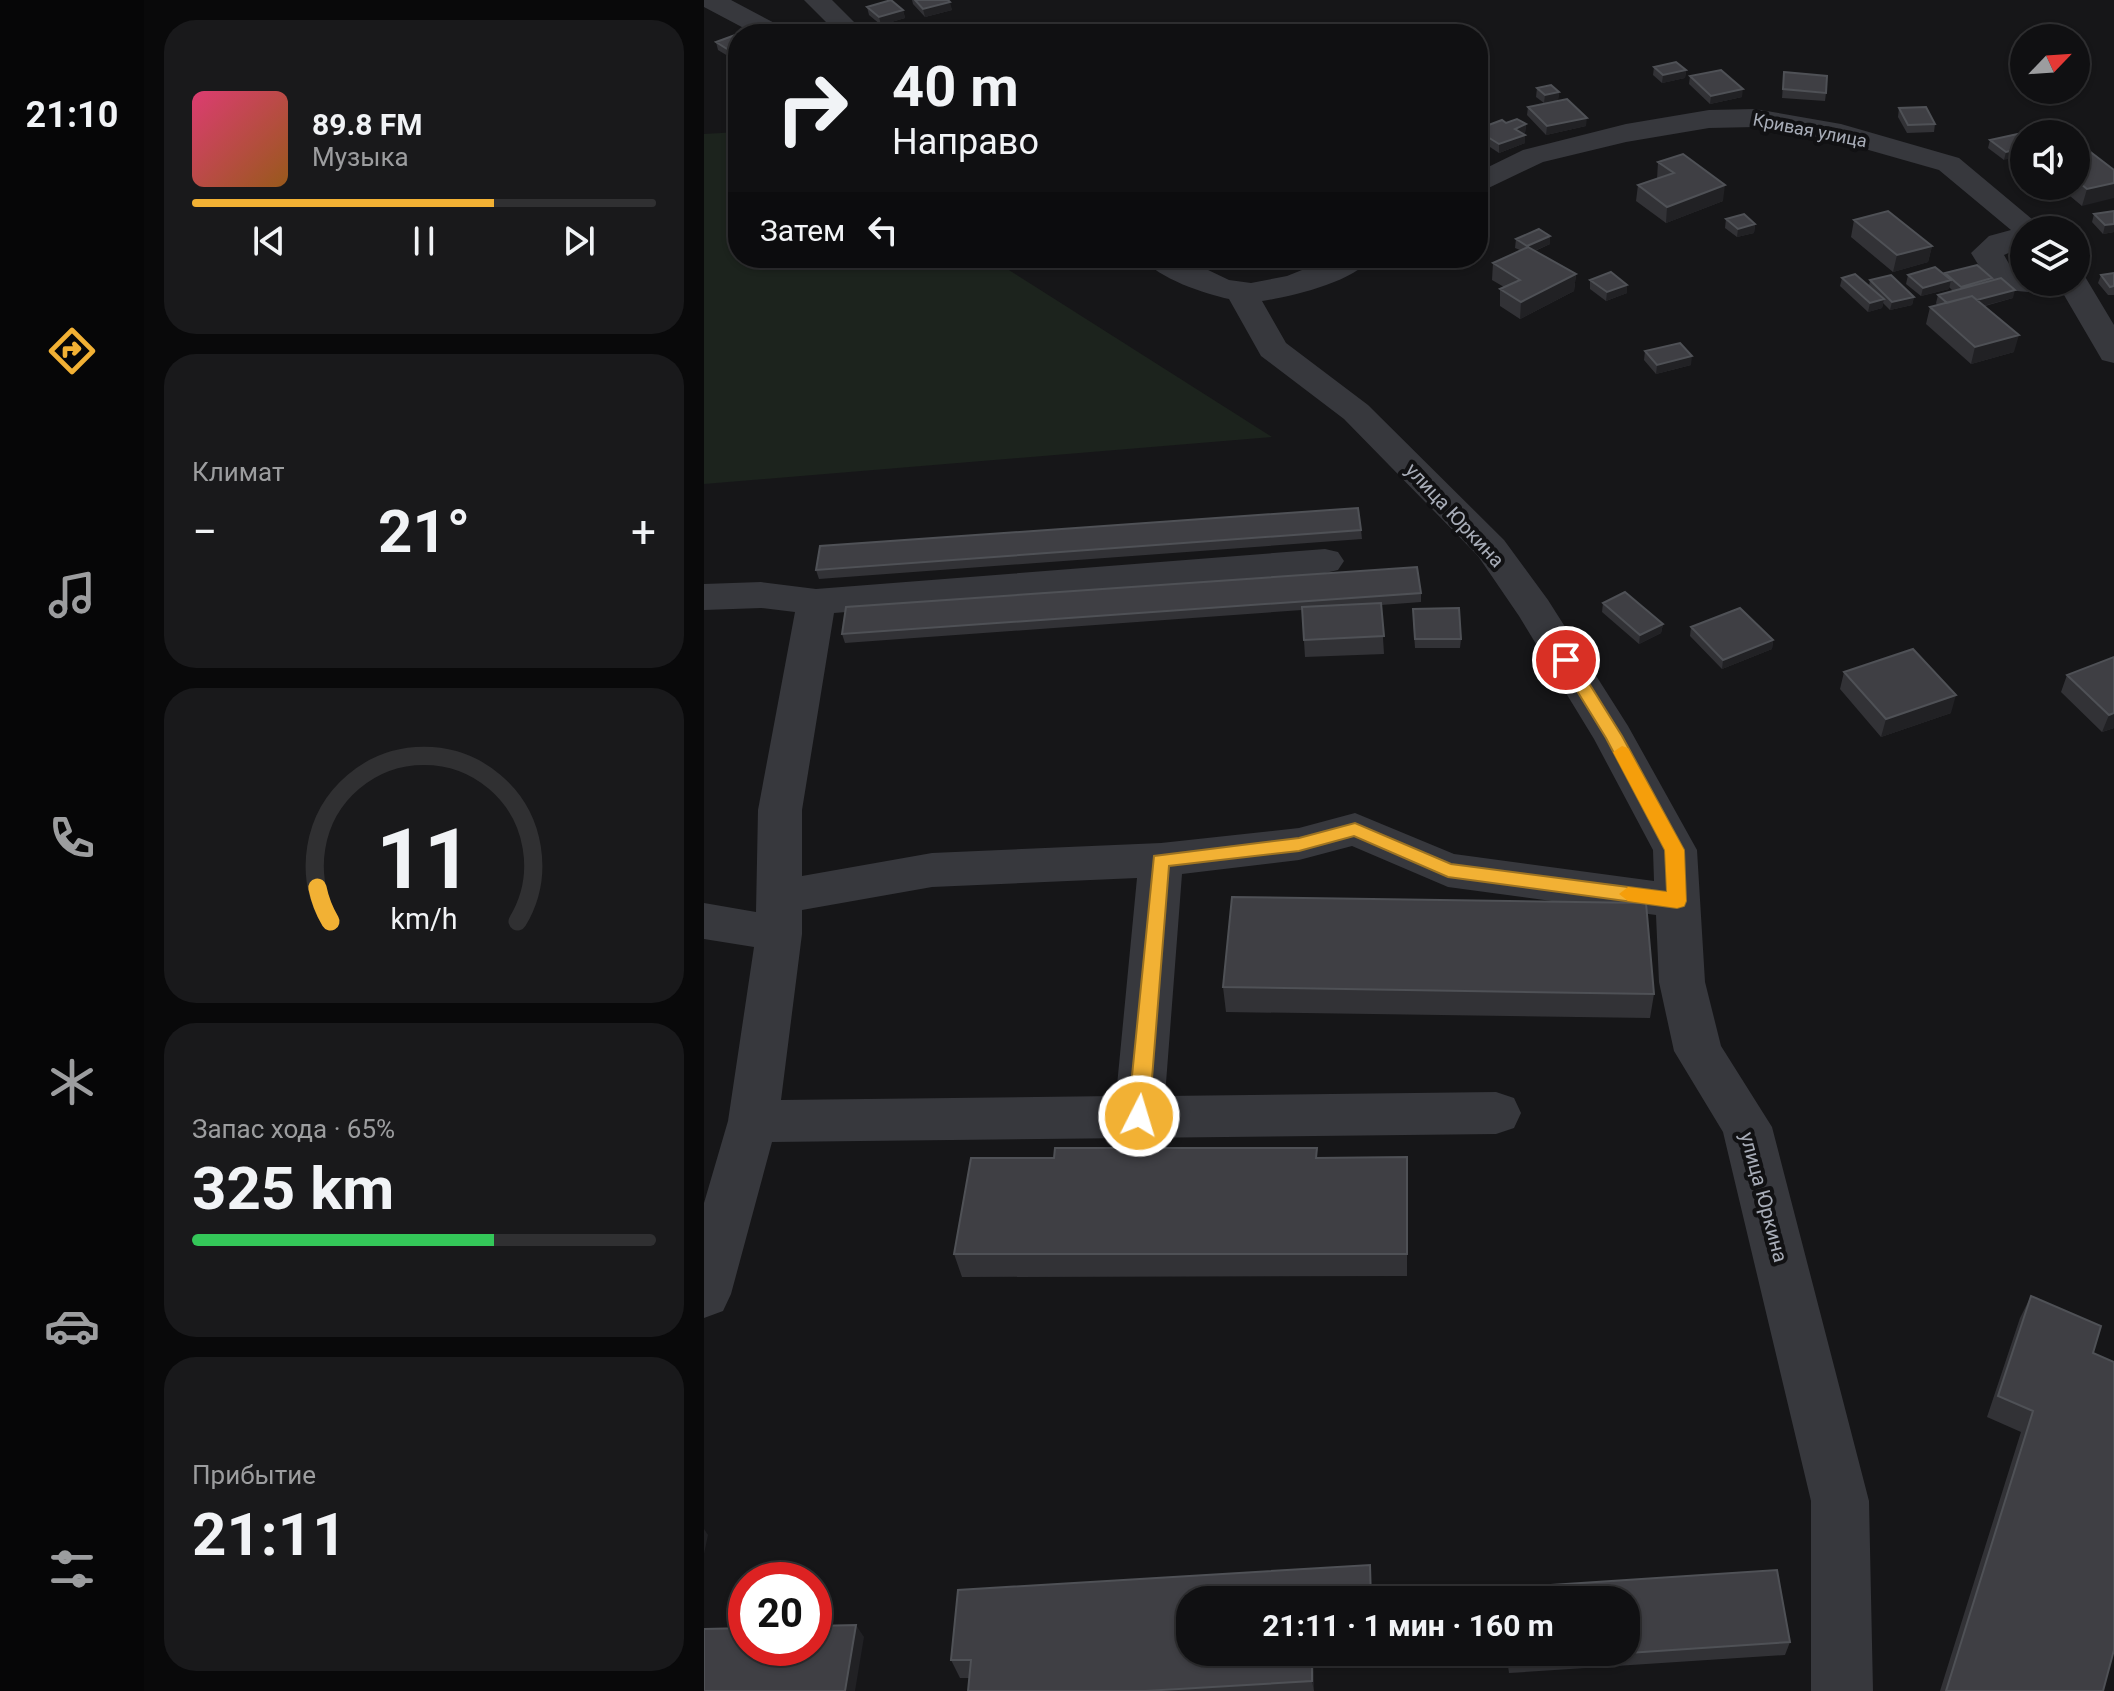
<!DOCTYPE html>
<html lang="ru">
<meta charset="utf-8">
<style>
body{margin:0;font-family:Roboto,sans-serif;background:#19191b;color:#f1f3f6;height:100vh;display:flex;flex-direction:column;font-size:30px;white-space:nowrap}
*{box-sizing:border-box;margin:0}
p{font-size:26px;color:#9c9d9f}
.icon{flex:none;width:44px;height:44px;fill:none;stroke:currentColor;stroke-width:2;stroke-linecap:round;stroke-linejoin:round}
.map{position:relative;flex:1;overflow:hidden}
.panel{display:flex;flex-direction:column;gap:20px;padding:20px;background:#09090a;width:560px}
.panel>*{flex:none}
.hud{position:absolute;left:24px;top:24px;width:760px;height:244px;border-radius:32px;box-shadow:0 2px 6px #0004,0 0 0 2px #303032;background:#101012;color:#f1f3f6;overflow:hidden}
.needle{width:52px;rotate:65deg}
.fabs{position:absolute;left:1306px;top:24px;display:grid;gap:16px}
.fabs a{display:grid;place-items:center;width:80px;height:80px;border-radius:50%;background:#101012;box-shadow:0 2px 6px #0004,0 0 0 2px #303032;font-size:40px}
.speed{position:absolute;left:24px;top:1562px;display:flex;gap:16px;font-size:40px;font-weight:700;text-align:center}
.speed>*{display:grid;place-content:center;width:104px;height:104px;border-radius:50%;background:#101012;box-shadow:0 2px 6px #0004,0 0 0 2px #303032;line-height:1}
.speed .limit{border:12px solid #d22;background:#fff;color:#111}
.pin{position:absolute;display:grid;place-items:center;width:68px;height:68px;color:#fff;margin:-34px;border:4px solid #fff;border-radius:50%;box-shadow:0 2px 8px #0007}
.me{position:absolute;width:88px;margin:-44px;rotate:5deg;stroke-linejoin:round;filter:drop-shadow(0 0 6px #0008)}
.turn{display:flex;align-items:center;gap:28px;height:168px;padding:0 32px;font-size:36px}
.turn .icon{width:104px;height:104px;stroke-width:2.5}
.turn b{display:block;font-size:56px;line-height:68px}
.then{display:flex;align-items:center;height:76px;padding:0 32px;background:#0003;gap:16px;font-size:30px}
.big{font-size:60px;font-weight:700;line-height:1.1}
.panel .tile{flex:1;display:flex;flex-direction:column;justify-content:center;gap:12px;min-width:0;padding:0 28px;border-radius:32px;background:#19191b}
.panel .dial{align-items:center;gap:0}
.dial svg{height:208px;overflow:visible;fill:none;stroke:#303032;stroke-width:7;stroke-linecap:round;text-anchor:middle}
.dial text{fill:#f1f3f6;stroke:none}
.song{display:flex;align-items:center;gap:24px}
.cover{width:96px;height:96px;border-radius:12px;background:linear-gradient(135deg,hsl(340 70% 55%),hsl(30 70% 35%))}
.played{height:8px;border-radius:4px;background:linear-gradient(90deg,#f2b134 65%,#303032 65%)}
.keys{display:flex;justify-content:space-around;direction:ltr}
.heat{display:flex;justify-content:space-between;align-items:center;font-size:44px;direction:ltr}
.charge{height:12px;border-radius:6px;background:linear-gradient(90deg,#34c759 65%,#303032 0)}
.trip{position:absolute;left:472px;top:1586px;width:464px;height:80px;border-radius:32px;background:#101012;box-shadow:0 2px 6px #0004,0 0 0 2px #303032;font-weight:700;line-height:80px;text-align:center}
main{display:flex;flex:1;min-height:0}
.dock{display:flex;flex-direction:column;width:144px;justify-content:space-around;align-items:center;background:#060607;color:#9c9d9f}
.dock .icon{width:56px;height:56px}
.dock .on{color:#f2b134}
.dock b{font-size:36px;color:#f1f3f6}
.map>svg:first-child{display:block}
</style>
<main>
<nav class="dock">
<b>21:10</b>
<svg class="icon on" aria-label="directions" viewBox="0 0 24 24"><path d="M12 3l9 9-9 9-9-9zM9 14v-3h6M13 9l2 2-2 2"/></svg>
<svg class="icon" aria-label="music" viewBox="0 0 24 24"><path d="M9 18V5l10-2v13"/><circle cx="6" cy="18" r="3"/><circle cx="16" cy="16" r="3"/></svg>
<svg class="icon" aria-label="phone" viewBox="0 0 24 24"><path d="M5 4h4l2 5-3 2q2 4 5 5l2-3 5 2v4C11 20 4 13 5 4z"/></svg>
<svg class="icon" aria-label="climate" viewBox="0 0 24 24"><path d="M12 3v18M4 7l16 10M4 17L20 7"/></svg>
<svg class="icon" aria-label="car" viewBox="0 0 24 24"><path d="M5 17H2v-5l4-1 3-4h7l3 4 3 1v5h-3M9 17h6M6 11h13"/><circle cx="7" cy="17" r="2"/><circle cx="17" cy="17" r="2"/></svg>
<svg class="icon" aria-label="filters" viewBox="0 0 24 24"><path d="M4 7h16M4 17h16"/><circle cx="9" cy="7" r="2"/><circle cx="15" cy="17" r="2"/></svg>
</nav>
<section class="panel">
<div class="tile">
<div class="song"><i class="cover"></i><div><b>89.8 FM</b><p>Музыка</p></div></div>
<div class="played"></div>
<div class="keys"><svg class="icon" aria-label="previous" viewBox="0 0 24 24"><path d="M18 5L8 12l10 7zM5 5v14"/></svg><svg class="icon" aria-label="pause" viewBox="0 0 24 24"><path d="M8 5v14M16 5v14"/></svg><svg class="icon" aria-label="next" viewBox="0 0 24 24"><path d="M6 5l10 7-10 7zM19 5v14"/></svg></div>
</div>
<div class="tile"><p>Климат</p>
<div class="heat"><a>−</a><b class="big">21°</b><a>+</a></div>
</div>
<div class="tile dial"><svg viewBox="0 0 100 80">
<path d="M14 69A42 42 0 1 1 86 69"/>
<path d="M14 69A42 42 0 0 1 9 56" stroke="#f2b134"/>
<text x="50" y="56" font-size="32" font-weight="700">11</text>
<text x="50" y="72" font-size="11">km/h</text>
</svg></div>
<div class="tile"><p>Запас хода · 65%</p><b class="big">325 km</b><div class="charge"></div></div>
<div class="tile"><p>Прибытие</p><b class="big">21:11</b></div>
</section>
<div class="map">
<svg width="1410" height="1691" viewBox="0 0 1410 1691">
<rect width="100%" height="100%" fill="#161618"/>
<path fill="#1c231d" d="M 34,132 L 34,258 L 286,258 L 568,437 L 0,484 L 0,134 Z"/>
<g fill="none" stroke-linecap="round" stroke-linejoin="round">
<path fill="#37383d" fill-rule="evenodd" d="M 0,0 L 27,0 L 80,28 L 84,34 L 51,34 L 0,7 Z
M 100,0 L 128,0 L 162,34 L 134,34 Z
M 1051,109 L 1137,124 L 1255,158 L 1341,230 L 1320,230 L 1320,246 L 1300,255 L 1308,269 L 1320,274 L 1320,282 L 1372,282 L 1372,273 L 1380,275 L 1410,325 L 1410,363 L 1398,360 L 1360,295 L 1302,290 L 1285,282 L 1267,253 L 1285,236 L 1307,230 L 1235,170 L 1133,141 L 1051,127 L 1005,128 L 922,142 L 839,162 L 774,193 L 774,172 L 819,150 L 922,124 L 1005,110 Z
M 439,258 L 479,258 L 525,280 L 547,283 L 583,276 L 628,258 L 667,258 C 650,282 586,297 558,301 L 582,343 L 664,405 L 800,540 L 844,600 L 924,726 L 993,850 L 1001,982 L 1017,1046 L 1068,1127 L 1165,1501 L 1169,1691 L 1107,1691 L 1107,1501 L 1019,1132 L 970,1051 L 955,982 L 952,915 L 744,887 L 648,846 L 595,860 L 478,874 L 461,1096 L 792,1092 L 810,1098 L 817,1113 L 810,1128 L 792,1134 L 68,1142 L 27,1294 L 19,1311 L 0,1318 L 0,1203 L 24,1121 L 50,947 L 0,939 L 0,903 L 52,912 L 54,810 L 91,612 L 57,608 L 0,610 L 0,584 L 57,582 L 112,589 L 621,549 L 634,552 L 640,561 L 634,570 L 621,573 L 130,613 L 98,810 L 98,876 L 228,853 L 457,843 L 595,828 L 651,813 L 750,854 L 950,881 L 949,850 L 890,739 L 815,616 L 774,556 L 640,419 L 557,356 L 525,299 C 501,294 453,278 439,258 ZM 433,878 L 412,1096 L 77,1100 L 98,934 L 98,910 L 228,887 Z"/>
</g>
<path fill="#323236" d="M 208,0 L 244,0 L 248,10 L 221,17 L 209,4 Z
M 163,7 L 199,10 L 201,18 L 177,25 L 165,15 Z
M 34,34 L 34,62 L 14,50 L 12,42 Z
M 950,67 L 982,70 L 981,78 L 958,83 L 949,75 Z
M 1080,72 L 1122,93 L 1121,101 L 1078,98 Z
M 986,76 L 1038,97 L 1006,104 L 985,84 Z
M 833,88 L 855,92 L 854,100 L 840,103 L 832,97 Z
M 824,107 L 882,126 L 842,135 L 823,115 Z
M 1195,108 L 1231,124 L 1230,132 L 1203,133 L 1194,117 Z
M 802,123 L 822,124 L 821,133 L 819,134 L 821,143 L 795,153 L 774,139 L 774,129 Z
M 1318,133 L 1300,160 L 1284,148 L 1286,140 Z
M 1372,149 L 1410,170 L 1378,206 L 1354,186 L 1372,186 Z
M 954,162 L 1019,201 L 962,223 L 932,201 L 934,185 L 953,179 Z
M 1410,211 L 1410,232 L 1399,234 L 1388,222 L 1390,214 Z
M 1022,219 L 1051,224 L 1050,233 L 1033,237 L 1021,228 Z
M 1150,220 L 1228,246 L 1224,262 L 1189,272 L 1147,237 Z
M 846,236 L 846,244 L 831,251 L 872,274 L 870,291 L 816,319 L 796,306 L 796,289 L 800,287 L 788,280 L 789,263 L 816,250 L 811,248 L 812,239 Z
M 1241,273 L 1288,278 L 1288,280 L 1309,298 L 1281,306 L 1310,352 L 1267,364 L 1222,324 L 1226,307 L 1233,305 L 1232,303 L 1234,295 L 1249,291 L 1245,287 L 1245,289 L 1217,296 L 1202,284 L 1204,275 L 1241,275 Z
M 1410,273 L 1410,295 L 1404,295 L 1394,283 L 1397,275 Z
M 1138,278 L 1165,286 L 1166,280 L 1210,297 L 1208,305 L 1186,310 L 1179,303 L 1178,308 L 1164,312 L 1136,286 Z
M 886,280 L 923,285 L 923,293 L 902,301 L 886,289 Z
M 941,351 L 987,365 L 952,374 L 940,360 Z
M 657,530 L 658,539 L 115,579 L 112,570 Z
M 717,593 L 717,602 L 677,605 L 680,654 L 601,657 L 598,610 L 141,643 L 138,634 Z
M 899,603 L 959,624 L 957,633 L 935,644 L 898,612 Z
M 709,618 L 757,639 L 756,648 L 711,648 Z
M 987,627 L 1069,640 L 1068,649 L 1018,669 L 986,636 Z
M 1410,657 L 1410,728 L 1398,732 L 1357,692 L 1363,675 Z
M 1140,672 L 1247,713 L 1177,737 L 1136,689 Z
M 519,987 L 950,994 L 946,1018 L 522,1012 Z
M 703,1157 L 703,1276 L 258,1277 L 250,1254 L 613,1158 Z
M 1327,1296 L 1389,1353 L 1399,1691 L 1236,1691 L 1317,1432 L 1283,1417 L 1316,1318 Z
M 1073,1570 L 1086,1642 L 1081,1655 L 805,1673 L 802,1652 L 922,1652 L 922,1600 L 771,1600 L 772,1590 Z
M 486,1600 L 609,1652 L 610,1691 L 264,1691 L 265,1678 L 256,1678 L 247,1660 Z"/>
<path fill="#212124" d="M 246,2 L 248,10 L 221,17 L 219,9 Z
M 199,10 L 201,18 L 177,25 L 175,17 Z
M 982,70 L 981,78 L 958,83 L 959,75 Z
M 1039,89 L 1038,97 L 1006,104 L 1007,96 Z
M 855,92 L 854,100 L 840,103 L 841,95 Z
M 883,118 L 882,126 L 842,135 L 843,126 Z
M 822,124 L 821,133 L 810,137 L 811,129 Z
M 821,135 L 821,143 L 795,153 L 795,144 Z
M 1320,148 L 1320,155 L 1300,160 L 1302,152 Z
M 1410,183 L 1410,198 L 1378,206 L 1383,189 Z
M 1021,185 L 1019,201 L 962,223 L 963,207 Z
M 1051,224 L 1050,233 L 1033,237 L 1034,229 Z
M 1410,224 L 1410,232 L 1399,234 L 1401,225 Z
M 846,236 L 846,244 L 823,254 L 823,246 Z
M 1228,246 L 1224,262 L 1189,272 L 1193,255 Z
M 872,274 L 870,291 L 816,319 L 817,302 Z
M 1247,280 L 1245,289 L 1217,296 L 1219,288 Z
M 923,285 L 923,293 L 902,301 L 903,292 Z
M 1311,290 L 1309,298 L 1245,315 L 1247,307 Z
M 1210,297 L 1208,305 L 1186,310 L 1188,302 Z
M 1180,299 L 1178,308 L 1164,312 L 1166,303 Z
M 1315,335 L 1310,352 L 1267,364 L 1271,347 Z
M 988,356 L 987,365 L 952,374 L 953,365 Z
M 959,624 L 957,633 L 935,644 L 936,635 Z
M 1069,640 L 1068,649 L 1018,669 L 1019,660 Z
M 1252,695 L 1247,713 L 1177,737 L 1182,719 Z
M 1410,713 L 1410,728 L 1398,732 L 1405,715 Z
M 0,1529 L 4,1535 L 0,1554 Z
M 152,1625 L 160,1637 L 151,1691 L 141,1691 Z
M 608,1652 L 609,1652 L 610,1691 L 608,1681 Z"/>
<path fill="#3f3f44" stroke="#4f5156" stroke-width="2" d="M 187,0 L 199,10 L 175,17 L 163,7 Z
M 211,0 L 244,0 L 246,2 L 219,9 Z
M 267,25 L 281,34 L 240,34 Z
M 44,30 L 50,34 L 34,34 Z
M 34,34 L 34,53 L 31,54 L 12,42 Z
M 972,62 L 982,70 L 959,75 L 950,67 Z
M 1017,70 L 1039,89 L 1007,96 L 986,76 Z
M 1080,72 L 1123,76 L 1122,93 L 1079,89 Z
M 847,85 L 855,92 L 841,95 L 833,88 Z
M 863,99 L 883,118 L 843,126 L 824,107 Z
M 1222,107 L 1231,124 L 1204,125 L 1195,108 Z
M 813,119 L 822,124 L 811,129 L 821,135 L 795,144 L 774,131 L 774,129 L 798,120 L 802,123 Z
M 1318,133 L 1320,134 L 1320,148 L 1302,152 L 1286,140 Z
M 1380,147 L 1410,170 L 1410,183 L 1383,189 L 1372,180 L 1372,149 Z
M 979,154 L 1021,185 L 963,207 L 934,185 L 970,173 L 954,162 Z
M 1184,211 L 1228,246 L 1193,255 L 1150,220 Z
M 1410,211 L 1410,224 L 1401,225 L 1390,214 Z
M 1040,214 L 1051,224 L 1034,229 L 1022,219 Z
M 835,229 L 846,236 L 823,246 L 812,239 Z
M 824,247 L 872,274 L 817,302 L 796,289 L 816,280 L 789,263 Z
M 1273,265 L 1288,278 L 1257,287 L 1241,273 Z
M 1231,267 L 1247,280 L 1219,288 L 1204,275 Z
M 907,272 L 923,285 L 903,292 L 886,280 Z
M 1410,273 L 1410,286 L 1406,287 L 1397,275 Z
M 1151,274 L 1180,299 L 1166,303 L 1138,278 Z
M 1187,275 L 1210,297 L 1188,302 L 1166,280 Z
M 1297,278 L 1311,290 L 1273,300 L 1268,296 L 1243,303 L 1234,295 Z
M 1268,296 L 1315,335 L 1271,347 L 1226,307 Z
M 976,343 L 988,356 L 953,365 L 941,351 Z
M 654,508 L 657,530 L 112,570 L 116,546 Z
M 713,567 L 717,593 L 138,634 L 142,607 Z
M 921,592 L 959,624 L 936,635 L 899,603 Z
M 677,603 L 680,636 L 600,640 L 598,607 Z
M 755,608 L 757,639 L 711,639 L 709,609 Z
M 1036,608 L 1069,640 L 1019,660 L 987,627 Z
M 1209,649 L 1252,695 L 1182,719 L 1140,672 Z
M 1410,657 L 1410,713 L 1405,715 L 1363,675 Z
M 528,897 L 942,903 L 950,994 L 519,987 Z
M 351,1148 L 613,1148 L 612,1158 L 703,1157 L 703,1254 L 250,1254 L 267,1158 L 350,1158 Z
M 1327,1296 L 1397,1326 L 1389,1353 L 1410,1362 L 1410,1650 L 1399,1691 L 1242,1691 L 1329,1411 L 1294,1396 Z
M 666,1565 L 667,1600 L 486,1600 L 486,1652 L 608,1652 L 608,1681 L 441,1691 L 264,1691 L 267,1660 L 247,1660 L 254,1590 Z
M 1073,1570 L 1086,1642 L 806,1661 L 805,1652 L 922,1652 L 922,1600 L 773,1600 L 772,1590 Z
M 152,1625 L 141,1691 L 0,1691 L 0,1629 L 42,1628 L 42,1648 L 110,1648 L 110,1626 Z"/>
<path fill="#f2b134" stroke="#9d7322" stroke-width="2" d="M 862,654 L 868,656 L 918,736 L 980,850 L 982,901 L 980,906 L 973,908 L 744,877 L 650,836 L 595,851 L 465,866 L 445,1116 L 442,1122 L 435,1125 L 427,1122 L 424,1116 L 450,856 L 595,838 L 651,823 L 747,864 L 963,892 L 961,850 L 902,738 L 854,660 Z"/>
<path fill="#f59e0b" d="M 918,746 L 924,748 L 980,850 L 982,901 L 980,906 L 973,908 L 924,901 L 915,894 L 924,887 L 963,892 L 961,850 L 909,752 Z"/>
<g text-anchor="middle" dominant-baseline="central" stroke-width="8" stroke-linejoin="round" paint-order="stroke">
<g font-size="18" fill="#a8adb8" stroke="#111113">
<text transform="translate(1106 130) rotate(11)">Кривая улица</text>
</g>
<g font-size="20" fill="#a8adb8" stroke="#111113">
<text transform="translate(751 515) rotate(47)">улица Юркина</text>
<text transform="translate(1060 1197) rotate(75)">улица Юркина</text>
</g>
</g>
</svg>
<div class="fabs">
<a><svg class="needle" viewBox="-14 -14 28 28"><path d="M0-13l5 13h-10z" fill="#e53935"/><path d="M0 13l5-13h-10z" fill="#9c9d9f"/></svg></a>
<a><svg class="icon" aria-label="sound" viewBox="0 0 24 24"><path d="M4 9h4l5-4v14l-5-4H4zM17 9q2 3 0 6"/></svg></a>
<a><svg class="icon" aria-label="layers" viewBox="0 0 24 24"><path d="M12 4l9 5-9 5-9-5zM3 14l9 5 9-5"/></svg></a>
</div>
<div class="speed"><div class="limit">20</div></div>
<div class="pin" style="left:862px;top:660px;background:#d93025"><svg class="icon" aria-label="arrive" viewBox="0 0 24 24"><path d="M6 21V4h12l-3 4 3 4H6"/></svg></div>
<svg class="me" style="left:435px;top:1116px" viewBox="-20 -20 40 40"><circle r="17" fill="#f2b134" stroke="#fff" stroke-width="3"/><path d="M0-11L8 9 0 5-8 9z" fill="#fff"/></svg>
<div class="trip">21:11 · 1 мин · 160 m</div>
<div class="hud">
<div class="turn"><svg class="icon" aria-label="right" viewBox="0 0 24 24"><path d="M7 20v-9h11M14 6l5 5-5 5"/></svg><div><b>40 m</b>Направо</div></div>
<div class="then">Затем<svg class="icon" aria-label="left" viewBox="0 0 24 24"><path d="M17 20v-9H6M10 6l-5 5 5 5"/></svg></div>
</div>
</div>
</main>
